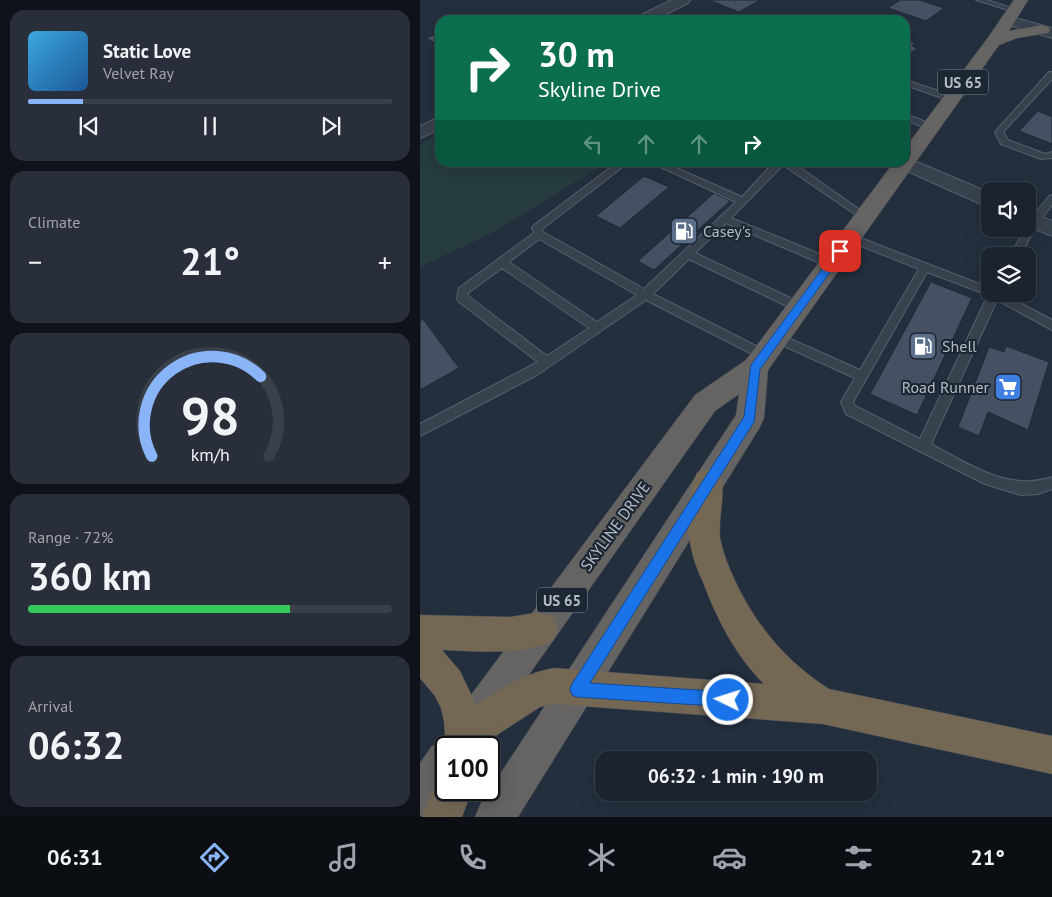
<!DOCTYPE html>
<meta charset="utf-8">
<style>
body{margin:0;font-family:"PT Sans",sans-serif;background:#282f3a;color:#f1f3f6;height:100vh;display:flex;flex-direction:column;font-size:19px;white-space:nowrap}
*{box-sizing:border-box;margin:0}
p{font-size:16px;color:#a0a4aa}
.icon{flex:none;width:28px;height:28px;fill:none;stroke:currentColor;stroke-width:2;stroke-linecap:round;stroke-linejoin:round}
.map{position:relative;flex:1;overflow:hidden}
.details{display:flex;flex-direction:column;gap:10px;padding:10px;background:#0f1319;width:420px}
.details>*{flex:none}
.banner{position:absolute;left:15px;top:15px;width:475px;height:152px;border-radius:15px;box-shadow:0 5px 20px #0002,0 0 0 1px #39404a;background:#0b6e4f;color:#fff;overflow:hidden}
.tools{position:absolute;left:561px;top:182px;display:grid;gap:10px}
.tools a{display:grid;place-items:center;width:55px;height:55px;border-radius:10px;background:#1b232e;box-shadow:0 5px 20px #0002,0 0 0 1px #39404a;font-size:25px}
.speed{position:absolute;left:15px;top:736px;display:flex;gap:10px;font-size:25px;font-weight:700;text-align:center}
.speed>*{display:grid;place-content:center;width:65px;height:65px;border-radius:50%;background:#1b232e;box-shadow:0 5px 20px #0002,0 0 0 1px #39404a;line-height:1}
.speed .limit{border:2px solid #111;border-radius:8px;background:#fff;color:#111}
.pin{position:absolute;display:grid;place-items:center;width:42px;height:42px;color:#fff;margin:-21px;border-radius:10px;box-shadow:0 2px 8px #0006}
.me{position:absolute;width:55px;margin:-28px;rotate:274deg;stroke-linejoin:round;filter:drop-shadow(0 0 4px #0008)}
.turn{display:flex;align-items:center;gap:18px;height:105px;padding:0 20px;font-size:22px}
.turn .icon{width:65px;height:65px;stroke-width:2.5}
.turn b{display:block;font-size:35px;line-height:42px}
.lanes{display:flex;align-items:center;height:48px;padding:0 20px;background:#0003;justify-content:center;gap:25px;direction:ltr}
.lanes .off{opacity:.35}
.big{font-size:38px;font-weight:800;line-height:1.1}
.details .card{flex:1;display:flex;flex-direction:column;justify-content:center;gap:8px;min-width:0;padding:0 18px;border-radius:15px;background:#282f3a}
.details .dial{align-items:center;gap:0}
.dial svg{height:130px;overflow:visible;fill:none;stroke:#39404a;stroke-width:7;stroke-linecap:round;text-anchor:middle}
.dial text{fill:#f1f3f6;stroke:none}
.song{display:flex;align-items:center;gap:15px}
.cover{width:60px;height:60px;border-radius:8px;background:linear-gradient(135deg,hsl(200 70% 55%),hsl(210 70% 35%))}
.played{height:5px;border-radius:2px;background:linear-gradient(90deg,#8ab4f8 15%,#39404a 15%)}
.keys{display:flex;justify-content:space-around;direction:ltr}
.heat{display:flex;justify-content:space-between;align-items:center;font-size:28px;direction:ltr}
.charge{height:8px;border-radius:4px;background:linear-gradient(90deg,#34c759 72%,#39404a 0)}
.trip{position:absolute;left:175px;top:751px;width:282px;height:50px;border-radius:15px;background:#1b232e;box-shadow:0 5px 20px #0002,0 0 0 1px #39404a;font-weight:800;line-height:50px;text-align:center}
.dock{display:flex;height:80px;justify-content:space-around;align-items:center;background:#0b0e12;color:#a0a4aa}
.dock .icon{width:35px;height:35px}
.dock .on{color:#8ab4f8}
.dock b{font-size:22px;color:#f1f3f6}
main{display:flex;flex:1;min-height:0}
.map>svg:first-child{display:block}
</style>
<main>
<section class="details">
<div class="card">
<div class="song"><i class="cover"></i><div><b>Static Love</b><p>Velvet Ray</p></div></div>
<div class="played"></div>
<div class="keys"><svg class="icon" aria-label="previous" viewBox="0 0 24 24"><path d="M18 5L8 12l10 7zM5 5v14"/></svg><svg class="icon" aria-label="pause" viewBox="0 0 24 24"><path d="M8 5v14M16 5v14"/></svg><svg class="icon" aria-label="next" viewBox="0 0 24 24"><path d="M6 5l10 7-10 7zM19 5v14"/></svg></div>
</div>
<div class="card"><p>Climate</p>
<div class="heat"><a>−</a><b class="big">21°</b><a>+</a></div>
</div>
<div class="card dial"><svg viewBox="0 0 100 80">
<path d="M14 69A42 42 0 1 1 86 69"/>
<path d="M14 69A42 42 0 0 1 81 20" stroke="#8ab4f8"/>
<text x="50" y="56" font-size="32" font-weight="700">98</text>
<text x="50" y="72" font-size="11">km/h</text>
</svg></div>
<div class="card"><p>Range · 72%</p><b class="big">360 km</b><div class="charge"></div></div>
<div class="card"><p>Arrival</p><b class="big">06:32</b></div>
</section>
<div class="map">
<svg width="632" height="817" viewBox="0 0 632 817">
<rect width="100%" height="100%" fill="#242f3e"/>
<path fill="#263c3f" d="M 20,134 L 20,162 L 186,163 L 76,231 L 0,267 L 0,145 Z"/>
<path fill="#455162" stroke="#1f2835" d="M 289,0 L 340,0 L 319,12 Z
M 480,0 L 500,0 L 524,8 L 506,21 L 468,8 Z
M 20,32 L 20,46 L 6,38 Z
M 485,39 L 495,43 L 492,46 L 497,48 L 485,58 Z
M 618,111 L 632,117 L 632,144 L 599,131 Z
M 224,176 L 249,187 L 200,228 L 176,216 Z
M 294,193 L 310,201 L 234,270 L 218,261 Z
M 511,282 L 552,298 L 497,415 L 450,394 Z
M 3,319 L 39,368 L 0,390 L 0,321 Z
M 586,346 L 629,362 L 608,430 L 568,412 L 559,436 L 538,427 L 569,347 L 584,352 Z"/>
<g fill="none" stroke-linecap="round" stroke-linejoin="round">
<g stroke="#565f6c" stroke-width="2">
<path id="service" d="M 556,0 L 567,0 L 598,10 L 595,12 Z
M 629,72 L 632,72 L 632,79 L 583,132 L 588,140 L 625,154 L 632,152 L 632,158 L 621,159 L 581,144 L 575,132 Z
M 485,80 L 534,96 L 535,98 L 528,100 L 485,85 Z
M 485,114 L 514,125 L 515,127 L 511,130 L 485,120 Z
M 198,162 L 209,162 L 122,229 L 123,232 L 224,289 L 316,202 L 230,162 L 243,162 L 322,197 L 354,162 L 372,162 L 450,217 L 448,219 L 442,219 L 363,165 L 311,218 L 415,260 L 416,263 L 415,266 L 407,266 L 306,223 L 275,253 L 383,304 L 385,307 L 383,310 L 375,310 L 269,259 L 233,294 L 348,352 L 350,355 L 348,358 L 340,358 L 226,300 L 117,375 L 0,436 L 0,424 L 118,362 L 38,301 L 37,298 L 39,288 L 114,233 L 112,228 L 113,226 ZM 119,239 L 217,295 L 177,322 L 89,262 ZM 82,268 L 169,328 L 127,356 L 48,296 L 48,293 Z
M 632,195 L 632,205 L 618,223 L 600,256 L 590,256 L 605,229 L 608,229 L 611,219 L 629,196 Z
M 430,234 L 570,288 L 570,294 L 583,294 L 632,320 L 632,330 L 577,300 L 511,444 C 548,464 589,492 632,477 L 632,489 L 618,494 L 601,495 L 565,484 L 426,414 L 421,402 L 435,378 L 353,341 L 351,338 L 353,335 L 357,333 L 440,370 L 499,269 L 426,240 L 425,238 ZM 507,272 L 568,295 L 500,439 L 435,406 L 433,402 Z"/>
</g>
<g stroke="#565f6c" stroke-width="2">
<path id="minor" d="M 252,0 L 270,0 L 268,3 L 234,20 L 215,20 L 217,17 Z
M 588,16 L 632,28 L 632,38 L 583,23 L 581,20 L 583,17 Z
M 20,117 L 20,129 L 0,138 L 0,126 Z
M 485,157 L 570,193 L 570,208 L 478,167 L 475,163 L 485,162 Z
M 608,211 L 632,221 L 632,236 L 608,226 Z"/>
</g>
<g stroke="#434c59" stroke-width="1">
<path id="trunk" d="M 594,0 L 608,0 L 589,31 L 622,25 L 628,27 L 630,30 L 628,33 L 597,38 L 579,45 L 348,370 L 344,418 L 340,427 L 98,817 L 55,817 L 61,803 L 316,415 L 319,394 L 295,411 L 65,737 L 52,743 L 39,737 L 33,724 L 39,711 L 275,395 L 326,360 L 474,162 L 485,162 L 485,148 L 567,39 Z
M 26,741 L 40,748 L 26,748 L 26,790 L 28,790 L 14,810 L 0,816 L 0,763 L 12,746 Z"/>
</g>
<g stroke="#434c59" stroke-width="1">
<path id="motorway" d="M 288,469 L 299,473 C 307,492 298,516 300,537 C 302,550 307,562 312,574 C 333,622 365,661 409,689 L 632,736 L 632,774 L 403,724 L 134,704 L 120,707 L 63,744 L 63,748 L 26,748 L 26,751 L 24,721 L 21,708 L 15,696 L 0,678 L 0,615 L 90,617 L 121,612 L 133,617 L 138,629 L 133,641 C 98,656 59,651 22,650 L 40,671 L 56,705 C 84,688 101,674 134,668 L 344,684 C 315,655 297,619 283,582 C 277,569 272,556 270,542 C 266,521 269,493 277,473 Z
M 26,773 L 26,790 L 52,790 L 42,817 L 2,817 L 18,776 Z"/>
</g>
<use href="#service" fill="#38414e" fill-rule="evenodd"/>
<use href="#minor" fill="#38414e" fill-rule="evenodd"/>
<use href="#trunk" fill="#656462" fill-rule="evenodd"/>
<use href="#motorway" fill="#746855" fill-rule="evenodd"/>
</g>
<path fill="#1a73e8" stroke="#114b97" d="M 420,248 L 424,249 L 424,253 L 340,369 L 334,422 L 170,683 L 308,692 L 313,694 L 316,700 L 313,705 L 308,707 L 157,697 L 152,695 L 150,689 L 152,684 L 324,417 L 331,365 L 417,249 Z"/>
<defs>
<g id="fuel-square" transform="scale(1.4375)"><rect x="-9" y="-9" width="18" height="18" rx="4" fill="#5c6f8a" stroke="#1d2633"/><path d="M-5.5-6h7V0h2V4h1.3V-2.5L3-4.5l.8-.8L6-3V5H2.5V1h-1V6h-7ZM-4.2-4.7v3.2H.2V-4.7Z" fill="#fff"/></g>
<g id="supermarket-square" transform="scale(1.4375)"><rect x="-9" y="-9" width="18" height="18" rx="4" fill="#3f7fe0" stroke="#1d2633"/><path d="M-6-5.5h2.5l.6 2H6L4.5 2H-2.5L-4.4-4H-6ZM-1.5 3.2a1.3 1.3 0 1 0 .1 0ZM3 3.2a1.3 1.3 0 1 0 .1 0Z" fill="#fff"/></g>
</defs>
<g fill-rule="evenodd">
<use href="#fuel-square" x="264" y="231"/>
<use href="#fuel-square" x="503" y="346"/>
<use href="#supermarket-square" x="588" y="387"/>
</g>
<g text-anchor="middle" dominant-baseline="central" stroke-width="4.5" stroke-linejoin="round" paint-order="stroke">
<g fill="#1d2633" stroke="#878f9c" stroke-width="1">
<rect x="518" y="69.5" width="50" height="25" rx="4"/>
<rect x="117" y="587.5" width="50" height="25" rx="4"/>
</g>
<g font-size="15" font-weight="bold" fill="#b4bcc9">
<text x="543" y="82">US 65</text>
<text x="142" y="600">US 65</text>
</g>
<g font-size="16" fill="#b4bcc9" stroke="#1d2633" text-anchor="start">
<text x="283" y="231">Casey's</text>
<text x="522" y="346">Shell</text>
<text x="569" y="387" text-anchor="end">Road Runner</text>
</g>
<g font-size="16" fill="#b4bcc9" stroke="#1d2633">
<text transform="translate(195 526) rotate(-54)">SKYLINE DRIVE</text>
</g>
</g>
</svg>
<div class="tools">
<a><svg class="icon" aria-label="sound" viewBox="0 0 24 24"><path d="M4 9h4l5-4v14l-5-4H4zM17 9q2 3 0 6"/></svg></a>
<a><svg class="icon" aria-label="layers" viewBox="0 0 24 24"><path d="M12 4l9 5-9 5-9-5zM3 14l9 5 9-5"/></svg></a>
</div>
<div class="speed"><div class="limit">100</div></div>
<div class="pin" style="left:420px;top:251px;background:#d93025"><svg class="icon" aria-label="arrive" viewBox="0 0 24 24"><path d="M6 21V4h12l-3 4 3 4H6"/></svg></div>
<svg class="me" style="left:308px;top:700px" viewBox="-20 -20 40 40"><circle r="17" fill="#1a73e8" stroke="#fff" stroke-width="3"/><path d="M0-11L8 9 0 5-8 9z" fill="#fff"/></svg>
<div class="trip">06:32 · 1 min · 190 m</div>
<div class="banner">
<div class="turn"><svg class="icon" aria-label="right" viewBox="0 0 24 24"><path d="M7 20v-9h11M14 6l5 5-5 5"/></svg><div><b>30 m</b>Skyline Drive</div></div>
<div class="lanes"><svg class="icon off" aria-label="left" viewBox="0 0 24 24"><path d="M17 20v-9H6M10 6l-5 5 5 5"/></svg><svg class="icon off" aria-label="ahead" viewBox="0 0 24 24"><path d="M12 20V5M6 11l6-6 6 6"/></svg><svg class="icon off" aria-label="ahead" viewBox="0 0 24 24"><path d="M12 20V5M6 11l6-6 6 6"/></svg><svg class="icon" aria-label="right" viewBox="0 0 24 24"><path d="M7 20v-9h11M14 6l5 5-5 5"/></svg></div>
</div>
</div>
</main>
<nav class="dock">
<b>06:31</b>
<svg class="icon on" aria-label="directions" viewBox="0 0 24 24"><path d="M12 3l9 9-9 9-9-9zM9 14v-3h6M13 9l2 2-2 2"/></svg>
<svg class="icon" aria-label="music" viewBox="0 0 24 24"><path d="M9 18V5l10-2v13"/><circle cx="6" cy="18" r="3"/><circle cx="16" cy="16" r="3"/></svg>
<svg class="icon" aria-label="phone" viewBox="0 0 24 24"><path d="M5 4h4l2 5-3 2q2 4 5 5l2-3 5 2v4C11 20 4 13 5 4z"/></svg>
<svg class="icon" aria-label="climate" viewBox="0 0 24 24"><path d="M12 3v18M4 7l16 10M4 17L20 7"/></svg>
<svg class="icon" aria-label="car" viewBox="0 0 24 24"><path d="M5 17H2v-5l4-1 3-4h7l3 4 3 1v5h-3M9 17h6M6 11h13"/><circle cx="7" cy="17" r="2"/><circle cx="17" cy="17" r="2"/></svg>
<svg class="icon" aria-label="filters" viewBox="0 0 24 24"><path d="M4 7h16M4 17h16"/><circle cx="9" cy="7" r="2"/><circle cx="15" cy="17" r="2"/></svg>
<b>21°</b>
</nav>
